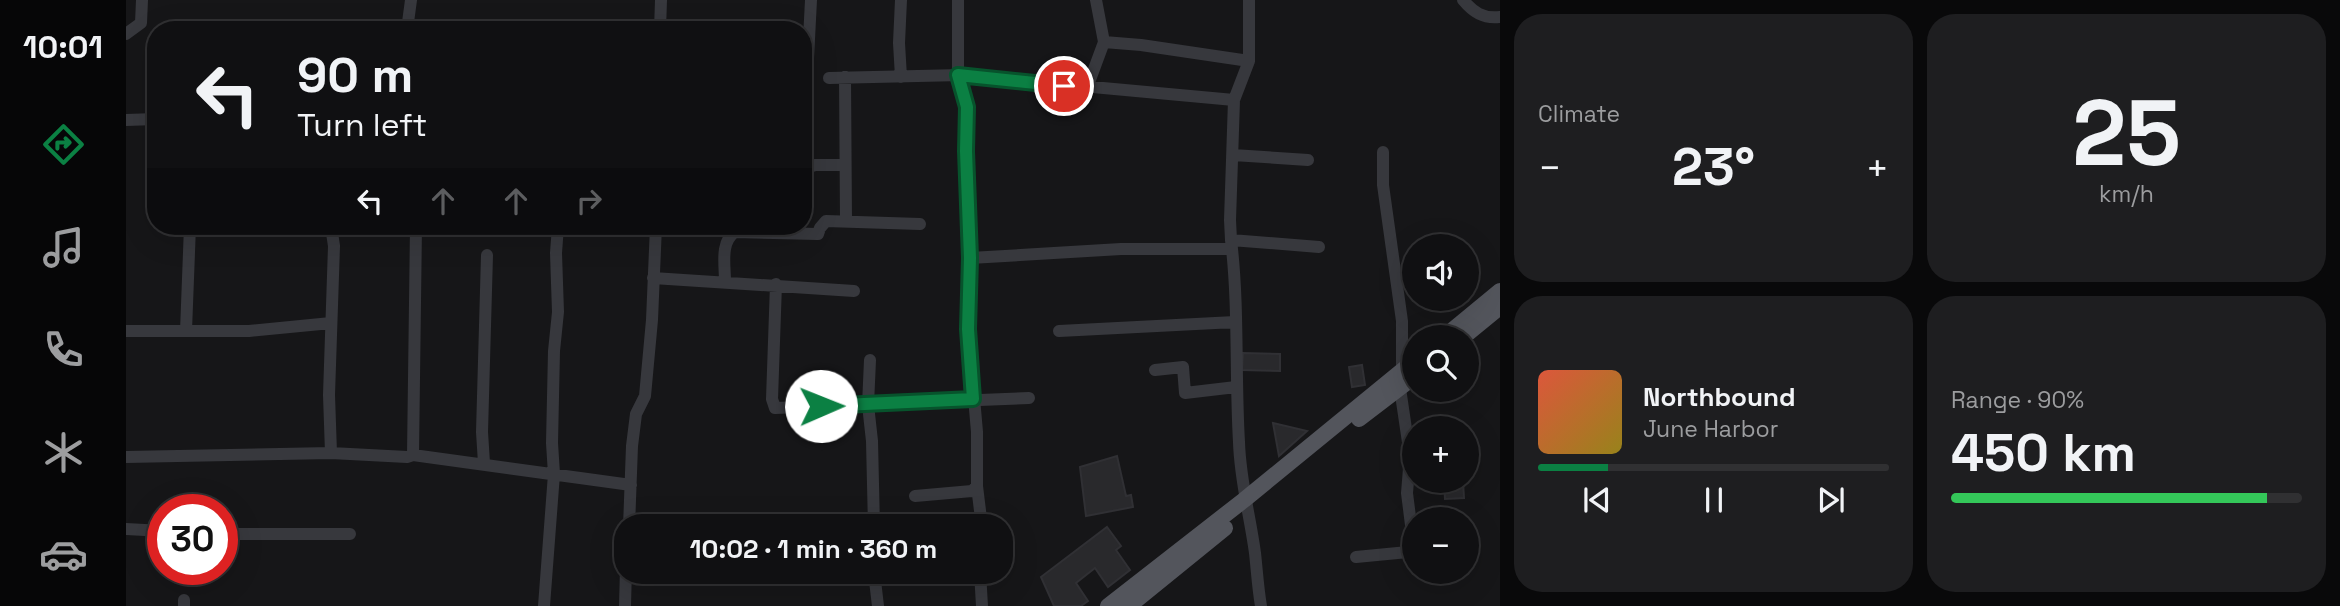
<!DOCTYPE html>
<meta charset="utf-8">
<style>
body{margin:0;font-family:"Space Grotesk",sans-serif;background:#1e1e20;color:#f1f3f6;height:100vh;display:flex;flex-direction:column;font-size:26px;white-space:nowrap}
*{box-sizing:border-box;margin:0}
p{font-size:23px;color:#9c9d9f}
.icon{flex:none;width:38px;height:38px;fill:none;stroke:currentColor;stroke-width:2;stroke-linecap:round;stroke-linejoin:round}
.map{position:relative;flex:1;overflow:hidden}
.sheet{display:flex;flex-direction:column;gap:14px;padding:14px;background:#09090a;width:840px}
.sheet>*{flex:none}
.top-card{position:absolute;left:21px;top:21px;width:665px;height:214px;border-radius:28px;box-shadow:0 7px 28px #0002,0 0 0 2px #303032;background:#101012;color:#f1f3f6;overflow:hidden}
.buttons{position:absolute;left:1276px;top:234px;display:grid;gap:14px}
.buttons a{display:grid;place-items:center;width:77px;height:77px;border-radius:50%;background:#101012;box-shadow:0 7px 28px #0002,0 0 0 2px #303032;font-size:35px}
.speed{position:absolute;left:21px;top:494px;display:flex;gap:14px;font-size:35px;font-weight:700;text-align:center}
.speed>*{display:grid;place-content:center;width:91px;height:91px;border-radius:50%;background:#101012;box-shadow:0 7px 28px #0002,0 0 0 2px #303032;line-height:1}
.speed .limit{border:10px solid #d22;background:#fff;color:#111}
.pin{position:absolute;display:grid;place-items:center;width:60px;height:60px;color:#fff;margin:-30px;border:4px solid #fff;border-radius:50%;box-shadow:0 2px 7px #0007}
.me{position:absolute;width:77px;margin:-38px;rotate:89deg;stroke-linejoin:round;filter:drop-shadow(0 0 5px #0008)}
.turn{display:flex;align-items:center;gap:24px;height:147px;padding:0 35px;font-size:32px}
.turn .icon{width:91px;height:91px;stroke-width:2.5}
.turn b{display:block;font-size:49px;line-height:60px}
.lanes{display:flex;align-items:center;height:66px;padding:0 35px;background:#0003;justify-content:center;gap:35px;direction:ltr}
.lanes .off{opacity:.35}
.big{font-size:52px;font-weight:600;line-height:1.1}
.sheet .widget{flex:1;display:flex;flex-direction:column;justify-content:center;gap:10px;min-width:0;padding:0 24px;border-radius:28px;background:#1e1e20}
.sheet .dial{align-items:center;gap:0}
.dial b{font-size:91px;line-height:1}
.song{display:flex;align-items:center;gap:21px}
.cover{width:84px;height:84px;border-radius:10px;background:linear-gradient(135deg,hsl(10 70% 55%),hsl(50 70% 35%))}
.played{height:7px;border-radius:4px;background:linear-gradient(90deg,#0b8043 20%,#303032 20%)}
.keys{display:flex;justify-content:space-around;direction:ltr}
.heat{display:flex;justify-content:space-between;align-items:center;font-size:38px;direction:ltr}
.charge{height:10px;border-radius:5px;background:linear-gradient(90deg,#34c759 90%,#303032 0)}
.sheet .tiles{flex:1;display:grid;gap:14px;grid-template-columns:repeat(2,1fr)}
.trip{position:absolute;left:488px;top:514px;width:399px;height:70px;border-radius:28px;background:#101012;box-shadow:0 7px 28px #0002,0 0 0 2px #303032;font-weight:600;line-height:70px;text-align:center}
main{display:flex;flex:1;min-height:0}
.dock{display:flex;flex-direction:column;width:126px;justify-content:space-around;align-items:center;background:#060607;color:#9c9d9f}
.dock .icon{width:49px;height:49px}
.dock .on{color:#0b8043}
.dock b{font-size:32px;color:#f1f3f6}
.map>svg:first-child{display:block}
</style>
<main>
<nav class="dock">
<b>10:01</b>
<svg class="icon on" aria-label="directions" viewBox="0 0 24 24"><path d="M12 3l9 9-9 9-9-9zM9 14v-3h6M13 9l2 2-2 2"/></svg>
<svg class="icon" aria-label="music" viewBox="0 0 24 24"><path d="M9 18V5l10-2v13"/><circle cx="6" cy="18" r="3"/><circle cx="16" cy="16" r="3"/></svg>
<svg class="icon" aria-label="phone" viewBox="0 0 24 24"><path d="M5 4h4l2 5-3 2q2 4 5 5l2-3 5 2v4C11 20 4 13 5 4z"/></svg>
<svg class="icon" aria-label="climate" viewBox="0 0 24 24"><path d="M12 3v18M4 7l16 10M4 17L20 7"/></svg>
<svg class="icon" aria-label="car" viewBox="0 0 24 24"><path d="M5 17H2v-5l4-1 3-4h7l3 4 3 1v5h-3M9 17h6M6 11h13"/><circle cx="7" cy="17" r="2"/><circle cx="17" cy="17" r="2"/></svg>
</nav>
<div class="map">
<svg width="1374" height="606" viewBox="0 0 1374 606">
<rect width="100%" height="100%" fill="#161618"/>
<path fill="#29292c" stroke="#303034" stroke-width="2" d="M 1117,353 L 1154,354 L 1154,371 L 1116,370 Z
M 1236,365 L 1239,385 L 1226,387 L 1223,367 Z
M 1147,423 L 1181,431 L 1153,456 Z
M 991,456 L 1000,496 L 1005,495 L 1007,507 L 960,516 L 954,467 Z
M 1318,481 L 1337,481 L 1338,498 L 1319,499 Z
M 981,527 L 995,546 L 990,550 L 1004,570 L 982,587 L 969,568 L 950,583 L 962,601 L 955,606 L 928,606 L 915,577 Z"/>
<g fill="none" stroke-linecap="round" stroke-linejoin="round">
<path stroke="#37383d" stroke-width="12" d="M 775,0 L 773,43 L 775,77
M 1123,0 L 1123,61 L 1108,100 L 1104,220 L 1105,240 L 1193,247
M 1337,0 C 1347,12 1357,19 1374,17
M 281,30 L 285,0
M 534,30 L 535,0
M 0,34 L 15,23 L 16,0
M 978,42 L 1015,45 L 1123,61
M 719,77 L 720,221
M 677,78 L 681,78 L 685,0
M 703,78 L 836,75 L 1108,100
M 961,88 L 978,42 L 970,0
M 0,120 L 30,119
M 1257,152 L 1257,185 L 1276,321 L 1276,371
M 1107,155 L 1182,160
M 677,169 L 689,165 L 719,165
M 205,226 L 208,246 L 203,395 L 205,453
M 1105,240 C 1113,306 1109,375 1113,442 C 1114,480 1124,516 1129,553 C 1131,571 1132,589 1135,606
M 844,258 L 995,249 L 1106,249
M 527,278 L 728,291
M 599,281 C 599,265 594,242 609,232 L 692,234 L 694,228 L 700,221 L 794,224
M 650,284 L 646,399 L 649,408 L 903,398
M 0,331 L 123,331 L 205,323
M 60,331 L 64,226
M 933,331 L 1109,322
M 744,360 L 742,405 L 746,441 L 748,527
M 1029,370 L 1057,367 L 1059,393 L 1110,387
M 287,455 L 290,226
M 0,457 L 205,453 L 281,457 L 287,455 L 505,485
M 358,463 L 356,432 L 361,255
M 851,486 L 856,527
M 789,496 L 846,491 L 851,486 L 851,432 L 842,329 L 844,258 L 840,151 L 841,107 L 832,75 L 832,0
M 503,527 L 506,446 L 510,414 L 519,396 L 526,320 L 530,226
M 0,529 L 37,531
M 96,534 L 224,534
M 1230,557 L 1282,552 L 1288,549 L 1281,493 L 1284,456 L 1274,388
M 748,572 L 752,606
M 854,572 L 856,606
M 58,600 L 58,606
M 418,606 L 428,474 L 426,443 L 428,351 L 432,312 L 430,253 L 432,226
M 499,606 L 500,568"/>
<path stroke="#53555c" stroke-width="16" d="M 1317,338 L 1374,291
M 1336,338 L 1374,307
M 1233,419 L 1288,377
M 982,606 L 1118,500 L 1288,361
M 1003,606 L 1099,528"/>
</g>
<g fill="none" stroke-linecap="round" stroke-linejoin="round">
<g stroke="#07532c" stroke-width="18">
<path id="route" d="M 695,406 L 847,399 L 842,329 L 844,258 L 840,151 L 841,107 L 832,75 L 938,86"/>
</g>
<use href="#route" stroke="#0b8043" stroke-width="12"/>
</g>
</svg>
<div class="buttons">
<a><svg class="icon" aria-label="sound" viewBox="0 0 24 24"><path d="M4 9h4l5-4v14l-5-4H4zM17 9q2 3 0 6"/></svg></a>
<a><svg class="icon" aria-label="search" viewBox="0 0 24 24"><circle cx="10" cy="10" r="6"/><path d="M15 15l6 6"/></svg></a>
<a>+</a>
<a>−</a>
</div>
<div class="speed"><div class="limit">30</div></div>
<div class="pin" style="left:938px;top:86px;background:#d93025"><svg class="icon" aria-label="arrive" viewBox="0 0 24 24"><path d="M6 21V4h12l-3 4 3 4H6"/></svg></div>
<svg class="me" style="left:695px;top:406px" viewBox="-20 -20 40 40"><circle r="19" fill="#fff"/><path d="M0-13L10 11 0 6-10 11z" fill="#0b8043"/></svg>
<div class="trip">10:02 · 1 min · 360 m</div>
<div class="top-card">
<div class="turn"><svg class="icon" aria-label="left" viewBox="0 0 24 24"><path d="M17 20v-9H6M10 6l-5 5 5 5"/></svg><div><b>90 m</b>Turn left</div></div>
<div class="lanes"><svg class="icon" aria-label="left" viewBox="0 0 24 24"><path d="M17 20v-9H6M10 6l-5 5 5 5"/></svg><svg class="icon off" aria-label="ahead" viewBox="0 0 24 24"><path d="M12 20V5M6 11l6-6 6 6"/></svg><svg class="icon off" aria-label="ahead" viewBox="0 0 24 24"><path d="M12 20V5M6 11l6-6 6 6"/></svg><svg class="icon off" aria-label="right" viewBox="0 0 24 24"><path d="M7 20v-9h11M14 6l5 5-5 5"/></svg></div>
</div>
</div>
<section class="sheet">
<div class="tiles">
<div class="widget"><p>Climate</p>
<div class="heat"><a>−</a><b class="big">23°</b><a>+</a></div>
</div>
<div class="widget dial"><b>25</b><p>km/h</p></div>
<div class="widget">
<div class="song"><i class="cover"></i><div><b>Northbound</b><p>June Harbor</p></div></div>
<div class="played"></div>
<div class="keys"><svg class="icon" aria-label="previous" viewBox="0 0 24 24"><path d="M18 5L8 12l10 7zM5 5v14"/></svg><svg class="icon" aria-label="pause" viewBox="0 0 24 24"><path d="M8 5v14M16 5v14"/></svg><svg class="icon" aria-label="next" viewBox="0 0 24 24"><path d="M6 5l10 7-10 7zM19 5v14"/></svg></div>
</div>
<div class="widget"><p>Range · 90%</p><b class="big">450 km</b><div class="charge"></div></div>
</div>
</section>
</main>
